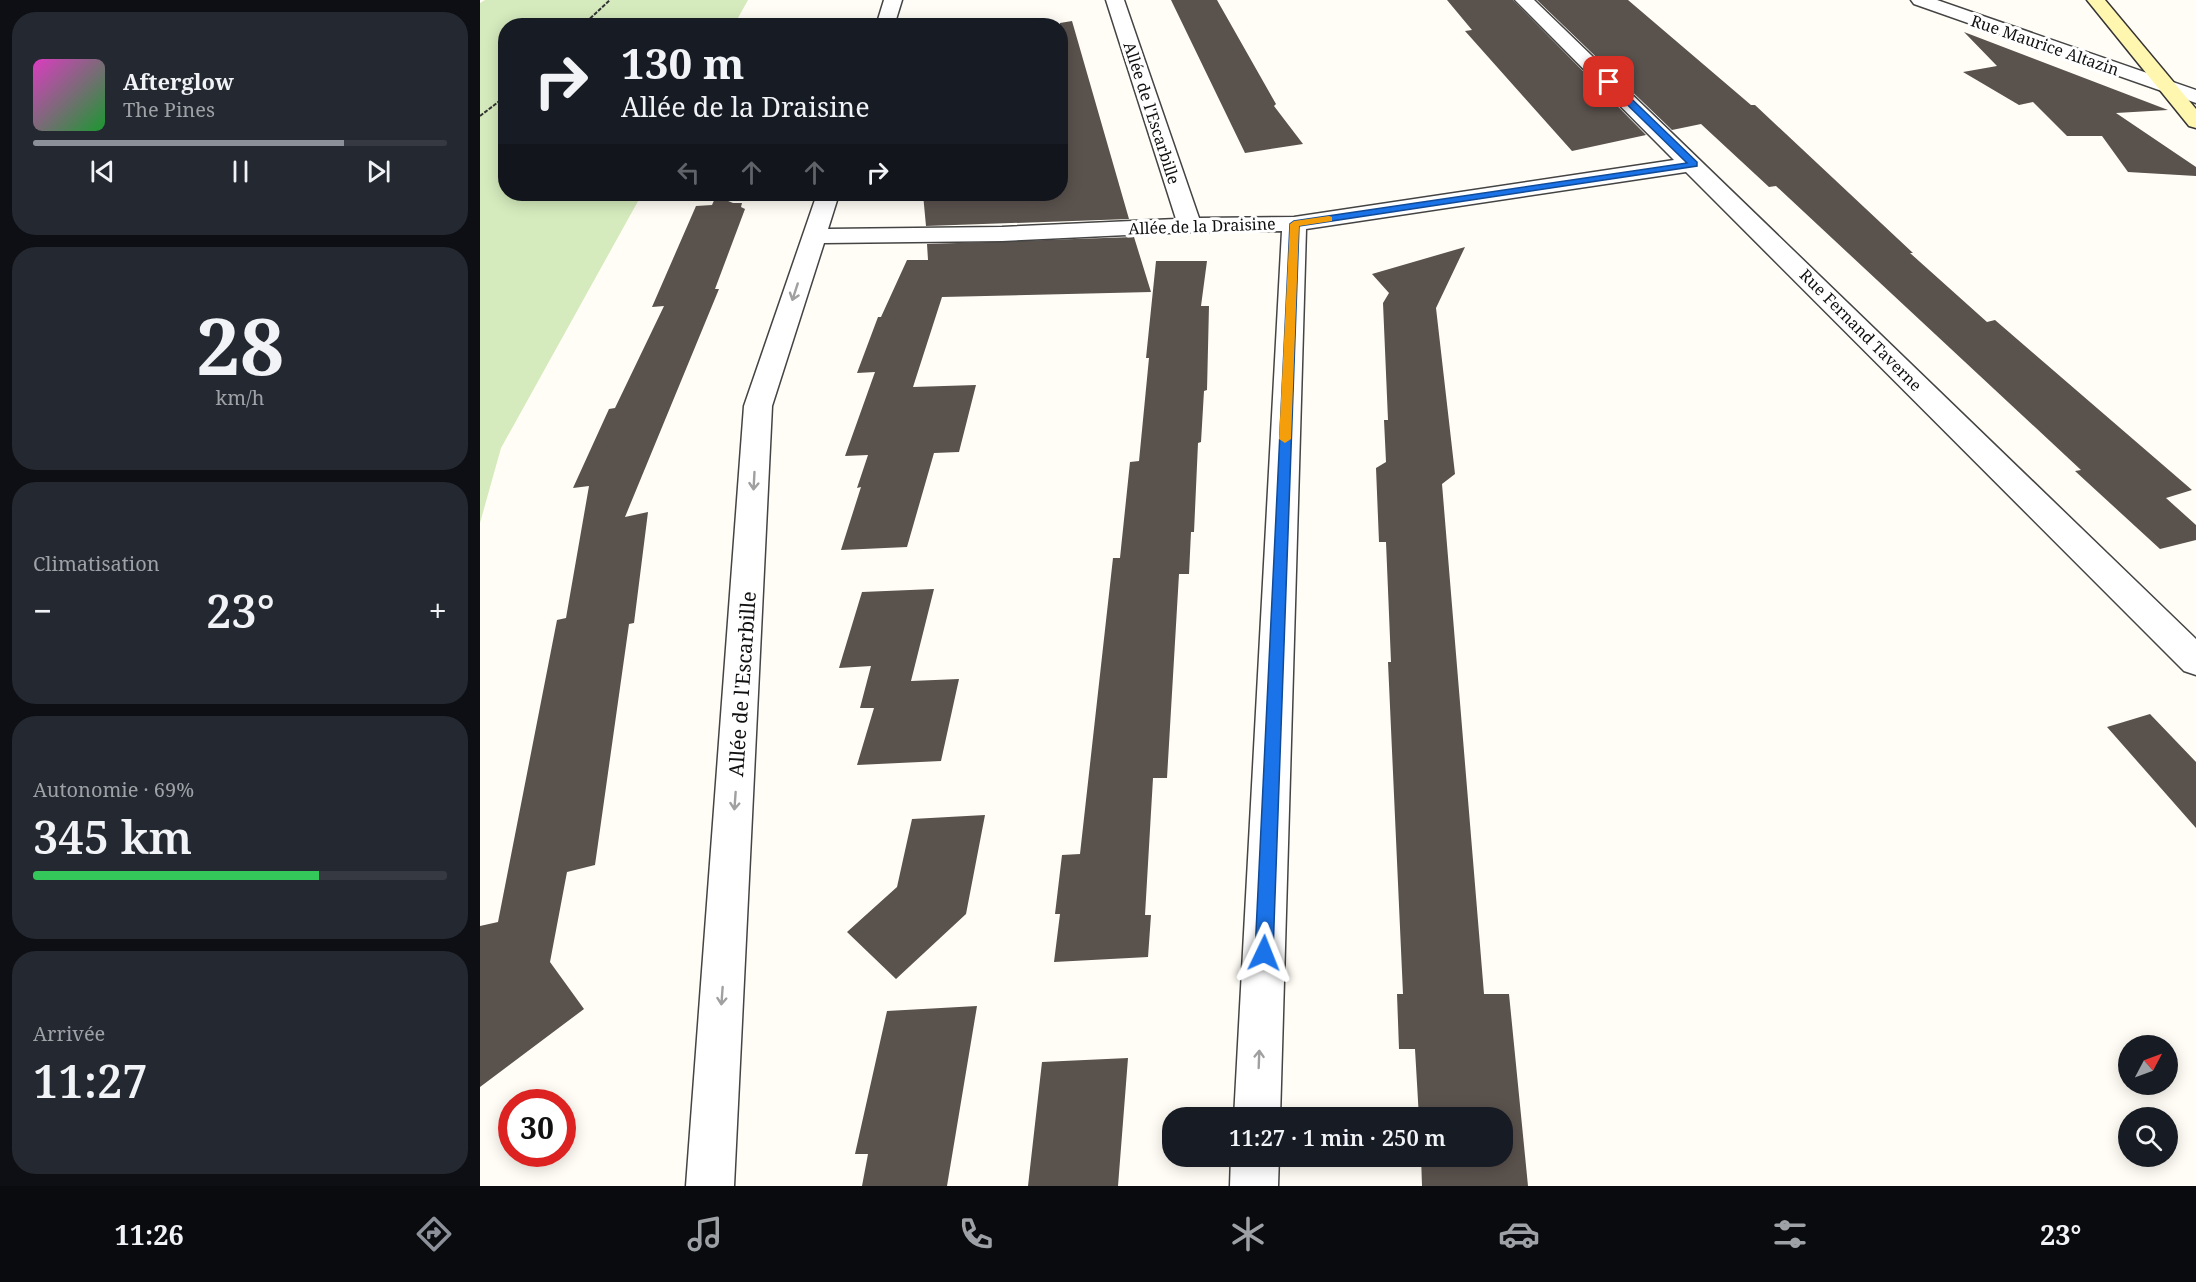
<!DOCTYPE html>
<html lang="fr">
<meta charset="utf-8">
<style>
body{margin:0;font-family:"Noto Serif",serif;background:#242831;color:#f1f3f6;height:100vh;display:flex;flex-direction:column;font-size:22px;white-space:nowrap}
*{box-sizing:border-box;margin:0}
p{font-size:20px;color:#9ea1a6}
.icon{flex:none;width:33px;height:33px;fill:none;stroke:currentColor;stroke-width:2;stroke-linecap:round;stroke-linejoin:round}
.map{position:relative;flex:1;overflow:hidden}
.side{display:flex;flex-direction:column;gap:12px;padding:12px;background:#0d0f14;width:480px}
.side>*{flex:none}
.top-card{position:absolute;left:18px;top:18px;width:570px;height:183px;border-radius:24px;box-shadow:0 3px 15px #0003;background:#171b24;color:#f1f3f6;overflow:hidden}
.needle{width:39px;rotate:49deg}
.fabs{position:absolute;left:1638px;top:1035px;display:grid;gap:12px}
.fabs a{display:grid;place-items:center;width:60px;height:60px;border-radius:50%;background:#171b24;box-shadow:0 3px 15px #0003;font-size:30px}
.speed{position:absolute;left:18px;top:1089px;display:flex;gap:12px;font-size:30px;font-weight:700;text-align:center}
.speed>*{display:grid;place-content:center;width:78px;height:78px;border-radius:50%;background:#171b24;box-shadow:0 3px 15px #0003;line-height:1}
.speed .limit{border:9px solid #d22;background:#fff;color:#111}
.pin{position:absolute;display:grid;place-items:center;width:51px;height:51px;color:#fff;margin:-26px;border-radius:12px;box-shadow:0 3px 9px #0006}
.me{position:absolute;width:66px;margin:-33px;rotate:2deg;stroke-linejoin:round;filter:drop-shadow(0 0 4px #0008)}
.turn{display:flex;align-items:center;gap:21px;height:126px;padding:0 24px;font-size:27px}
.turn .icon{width:78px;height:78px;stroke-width:2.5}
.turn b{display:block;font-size:42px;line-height:51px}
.lanes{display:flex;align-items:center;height:57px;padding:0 24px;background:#0003;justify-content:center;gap:30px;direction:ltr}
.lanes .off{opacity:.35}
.big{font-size:45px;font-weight:600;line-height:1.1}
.side .card{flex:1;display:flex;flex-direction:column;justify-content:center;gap:9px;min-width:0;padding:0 21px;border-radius:24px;background:#242831}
.side .dial{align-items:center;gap:0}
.dial b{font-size:78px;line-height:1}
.song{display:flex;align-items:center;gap:18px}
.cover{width:72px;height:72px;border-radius:9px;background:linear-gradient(135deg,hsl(310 70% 55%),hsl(130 70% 35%))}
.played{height:6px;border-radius:3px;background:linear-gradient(90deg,#8c9099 75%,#363941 75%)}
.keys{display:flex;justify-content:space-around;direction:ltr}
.heat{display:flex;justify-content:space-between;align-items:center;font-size:33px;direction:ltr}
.charge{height:9px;border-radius:4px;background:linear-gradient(90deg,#34c759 69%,#363941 0)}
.trip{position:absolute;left:682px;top:1107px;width:351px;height:60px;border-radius:24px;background:#171b24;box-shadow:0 3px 15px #0003;font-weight:600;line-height:60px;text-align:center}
.tab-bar{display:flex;height:96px;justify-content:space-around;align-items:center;background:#090b0e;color:#9ea1a6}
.tab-bar .icon{width:42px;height:42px}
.tab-bar .current{color:#8c9099}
.tab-bar b{font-size:27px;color:#f1f3f6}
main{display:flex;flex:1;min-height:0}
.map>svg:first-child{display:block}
</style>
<main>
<section class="side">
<div class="card">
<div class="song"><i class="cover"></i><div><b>Afterglow</b><p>The Pines</p></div></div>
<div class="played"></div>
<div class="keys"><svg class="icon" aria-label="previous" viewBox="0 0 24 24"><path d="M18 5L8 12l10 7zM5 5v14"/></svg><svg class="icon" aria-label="pause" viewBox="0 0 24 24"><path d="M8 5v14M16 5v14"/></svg><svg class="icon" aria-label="next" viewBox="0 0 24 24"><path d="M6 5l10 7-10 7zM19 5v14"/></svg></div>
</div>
<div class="card dial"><b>28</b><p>km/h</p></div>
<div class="card"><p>Climatisation</p>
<div class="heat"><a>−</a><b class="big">23°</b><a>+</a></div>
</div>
<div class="card"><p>Autonomie · 69%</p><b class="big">345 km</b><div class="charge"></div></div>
<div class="card"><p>Arrivée</p><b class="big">11:27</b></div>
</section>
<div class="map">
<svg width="1716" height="1186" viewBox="0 0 1716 1186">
<rect width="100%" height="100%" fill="#fffdf5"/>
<path fill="#d5ebbd" d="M 5,0 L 268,0 L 254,25 L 26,26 L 26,194 L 162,194 L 21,448 L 0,523 L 0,3 Z"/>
<path fill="#5a524d" d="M 691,0 L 737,0 L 796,104 L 794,106 L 823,144 L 765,153 Z
M 967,0 L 1033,0 L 1166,135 L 1092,151 L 985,31 L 992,30 Z
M 1057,0 L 1148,0 L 1271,105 L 1275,105 L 1433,253 L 1430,253 L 1507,322 L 1515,320 L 1712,490 L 1686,498 L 1716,525 L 1716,540 L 1680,549 L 1595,471 L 1601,470 L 1296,186 L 1289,187 L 1221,124 L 1192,130 Z
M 592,21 L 649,219 L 446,226 L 443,194 L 580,194 L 580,23 Z
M 1484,32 L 1688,110 L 1636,113 L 1716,167 L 1716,176 L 1648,172 L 1622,136 L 1587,136 L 1553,102 L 1539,105 L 1483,72 L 1517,66 Z
M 236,196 L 253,203 L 262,203 L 261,207 L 265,209 L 235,289 L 239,289 L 145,517 L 168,512 L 154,623 L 149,624 L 115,865 L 87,872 L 70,962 L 104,1009 L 0,1087 L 0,926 L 18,922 L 77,620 L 86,618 L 109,486 L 93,488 L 129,409 L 135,408 L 184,306 L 172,307 L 216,206 L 232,205 Z
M 654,237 L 671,292 L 462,297 L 433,387 L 496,385 L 479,452 L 454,453 L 427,547 L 361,550 L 381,487 L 377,488 L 388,455 L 365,456 L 395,372 L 377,373 L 398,317 L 401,317 L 427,260 L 448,260 L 447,244 Z
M 985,247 L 956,308 L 975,474 L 962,484 L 1004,994 L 1029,994 L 1048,1186 L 942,1186 L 941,1156 L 1023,1156 L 1023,1118 L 939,1118 L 935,1049 L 919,1049 L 917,994 L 923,994 L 908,662 L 911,662 L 906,542 L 899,542 L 896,468 L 906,462 L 904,420 L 908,420 L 903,303 L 909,293 L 892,274 Z
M 676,261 L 727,261 L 721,306 L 729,306 L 727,390 L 724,391 L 721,442 L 718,443 L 714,532 L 711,532 L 709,574 L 699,574 L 687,778 L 673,778 L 665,915 L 671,915 L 668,957 L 574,962 L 580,914 L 575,914 L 582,855 L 600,854 L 633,558 L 640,558 L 650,462 L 659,461 L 669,358 L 666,358 Z
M 454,589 L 431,681 L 479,679 L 461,761 L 377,765 L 394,708 L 380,708 L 391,666 L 359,668 L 382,592 Z
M 1670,714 L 1716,762 L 1716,828 L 1627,727 Z
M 505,815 L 486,914 L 416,979 L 367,932 L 417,887 L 432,819 Z
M 497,1006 L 467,1186 L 382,1186 L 388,1154 L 375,1154 L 407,1011 Z
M 648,1058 L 638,1186 L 548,1186 L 562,1062 Z"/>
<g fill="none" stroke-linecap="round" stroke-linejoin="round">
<g stroke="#444" stroke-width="3">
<path id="street" d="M 404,0 L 422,0 L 414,26 L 396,26 Z
M 626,0 L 644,0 L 719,218 L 814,217 L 1194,160 L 1035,0 L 1054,0 L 1716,639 L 1716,675 L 1704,671 L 1206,172 L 826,229 L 800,1118 L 754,1118 L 802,231 L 710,232 L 522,241 L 344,243 L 292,406 L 254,1186 L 206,1186 L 264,406 L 337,194 L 359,194 L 348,229 L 522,227 L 696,219 Z
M 1431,0 L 1457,0 L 1716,90 L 1716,103 L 1434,4 Z
M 751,1156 L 799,1156 L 798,1186 L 750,1186 Z"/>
</g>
<g stroke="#333" stroke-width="3">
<path id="secondary" d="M 1607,0 L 1625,0 L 1716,109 L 1716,128 L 1709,126 Z"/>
</g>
<path stroke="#333" stroke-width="2" stroke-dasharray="4 1.5" stroke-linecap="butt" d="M 102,26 L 130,0
M 0,116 L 26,96"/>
<use href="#street" fill="#fff" fill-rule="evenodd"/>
<use href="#secondary" fill="#fff6b0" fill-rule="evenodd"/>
</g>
<defs><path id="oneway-shaft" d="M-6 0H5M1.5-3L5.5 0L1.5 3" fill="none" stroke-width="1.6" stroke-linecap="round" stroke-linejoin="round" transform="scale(1.5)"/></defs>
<g stroke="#a0a0a0">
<use href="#oneway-shaft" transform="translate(315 292) rotate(108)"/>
<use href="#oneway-shaft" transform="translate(274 481) rotate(93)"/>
<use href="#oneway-shaft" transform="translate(255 801) rotate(94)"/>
<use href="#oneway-shaft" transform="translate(242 996) rotate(94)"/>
<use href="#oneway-shaft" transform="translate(779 1059) rotate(-88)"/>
</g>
<path fill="#1a73e8" stroke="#114b97" stroke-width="1.5" d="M 1126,80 L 1132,80 L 1217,162 L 1217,166 L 819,226 L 793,953 L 790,959 L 784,962 L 778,959 L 775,953 L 810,224 L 814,221 L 1207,163 L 1126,84 Z"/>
<path fill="#f59e0b" d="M 849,216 L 852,217 L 852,221 L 819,226 L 811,439 L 805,443 L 799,439 L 810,224 L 814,221 Z"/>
<g text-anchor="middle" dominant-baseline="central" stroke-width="6" stroke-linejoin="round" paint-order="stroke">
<g font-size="16" fill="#111" stroke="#fff">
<text transform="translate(1565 45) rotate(19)">Rue Maurice Altazin</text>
<text transform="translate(672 113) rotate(72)">Allée de l'Escarbille</text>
<text transform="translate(722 226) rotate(-2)">Allée de la Draisine</text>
<text transform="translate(1381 330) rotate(45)">Rue Fernand Taverne</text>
</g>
<g font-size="20" fill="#111" stroke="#fff">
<text transform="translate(262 684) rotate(-86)">Allée de l'Escarbille</text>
</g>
</g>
</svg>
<div class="fabs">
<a><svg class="needle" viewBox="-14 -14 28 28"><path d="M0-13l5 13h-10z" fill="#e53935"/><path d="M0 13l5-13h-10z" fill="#9ea1a6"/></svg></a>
<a><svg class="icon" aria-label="search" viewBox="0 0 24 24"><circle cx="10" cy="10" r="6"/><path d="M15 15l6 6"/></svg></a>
</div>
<div class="speed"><div class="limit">30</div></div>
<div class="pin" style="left:1129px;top:82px;background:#d93025"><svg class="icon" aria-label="arrive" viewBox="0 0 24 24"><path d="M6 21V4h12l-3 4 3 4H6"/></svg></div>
<svg class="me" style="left:784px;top:953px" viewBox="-20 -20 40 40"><path d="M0-17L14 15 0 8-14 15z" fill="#1a73e8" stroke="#fff" stroke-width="4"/></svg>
<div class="trip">11:27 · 1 min · 250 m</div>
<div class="top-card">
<div class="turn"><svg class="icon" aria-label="right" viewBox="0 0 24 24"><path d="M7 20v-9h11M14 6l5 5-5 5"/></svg><div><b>130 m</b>Allée de la Draisine</div></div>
<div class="lanes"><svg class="icon off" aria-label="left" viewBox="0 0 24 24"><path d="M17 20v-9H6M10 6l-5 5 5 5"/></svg><svg class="icon off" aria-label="ahead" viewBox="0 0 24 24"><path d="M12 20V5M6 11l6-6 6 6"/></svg><svg class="icon off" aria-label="ahead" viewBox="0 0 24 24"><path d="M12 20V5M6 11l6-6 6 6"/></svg><svg class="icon" aria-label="right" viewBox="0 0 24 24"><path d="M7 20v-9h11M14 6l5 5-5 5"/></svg></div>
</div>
</div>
</main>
<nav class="tab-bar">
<b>11:26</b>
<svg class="icon current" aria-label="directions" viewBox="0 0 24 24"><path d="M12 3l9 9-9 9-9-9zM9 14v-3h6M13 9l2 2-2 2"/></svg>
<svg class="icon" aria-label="music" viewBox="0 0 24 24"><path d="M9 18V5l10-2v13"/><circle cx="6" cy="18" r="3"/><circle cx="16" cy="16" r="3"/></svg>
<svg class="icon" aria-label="phone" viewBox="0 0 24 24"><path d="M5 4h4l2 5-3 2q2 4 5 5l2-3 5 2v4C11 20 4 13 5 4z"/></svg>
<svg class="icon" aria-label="climate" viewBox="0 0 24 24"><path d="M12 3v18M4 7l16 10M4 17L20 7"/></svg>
<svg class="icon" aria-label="car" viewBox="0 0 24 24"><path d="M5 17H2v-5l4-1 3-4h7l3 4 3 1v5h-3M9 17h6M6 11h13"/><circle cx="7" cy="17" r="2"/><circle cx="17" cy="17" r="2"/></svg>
<svg class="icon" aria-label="filters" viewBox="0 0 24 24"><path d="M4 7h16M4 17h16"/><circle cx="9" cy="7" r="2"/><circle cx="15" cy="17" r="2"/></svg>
<b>23°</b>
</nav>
